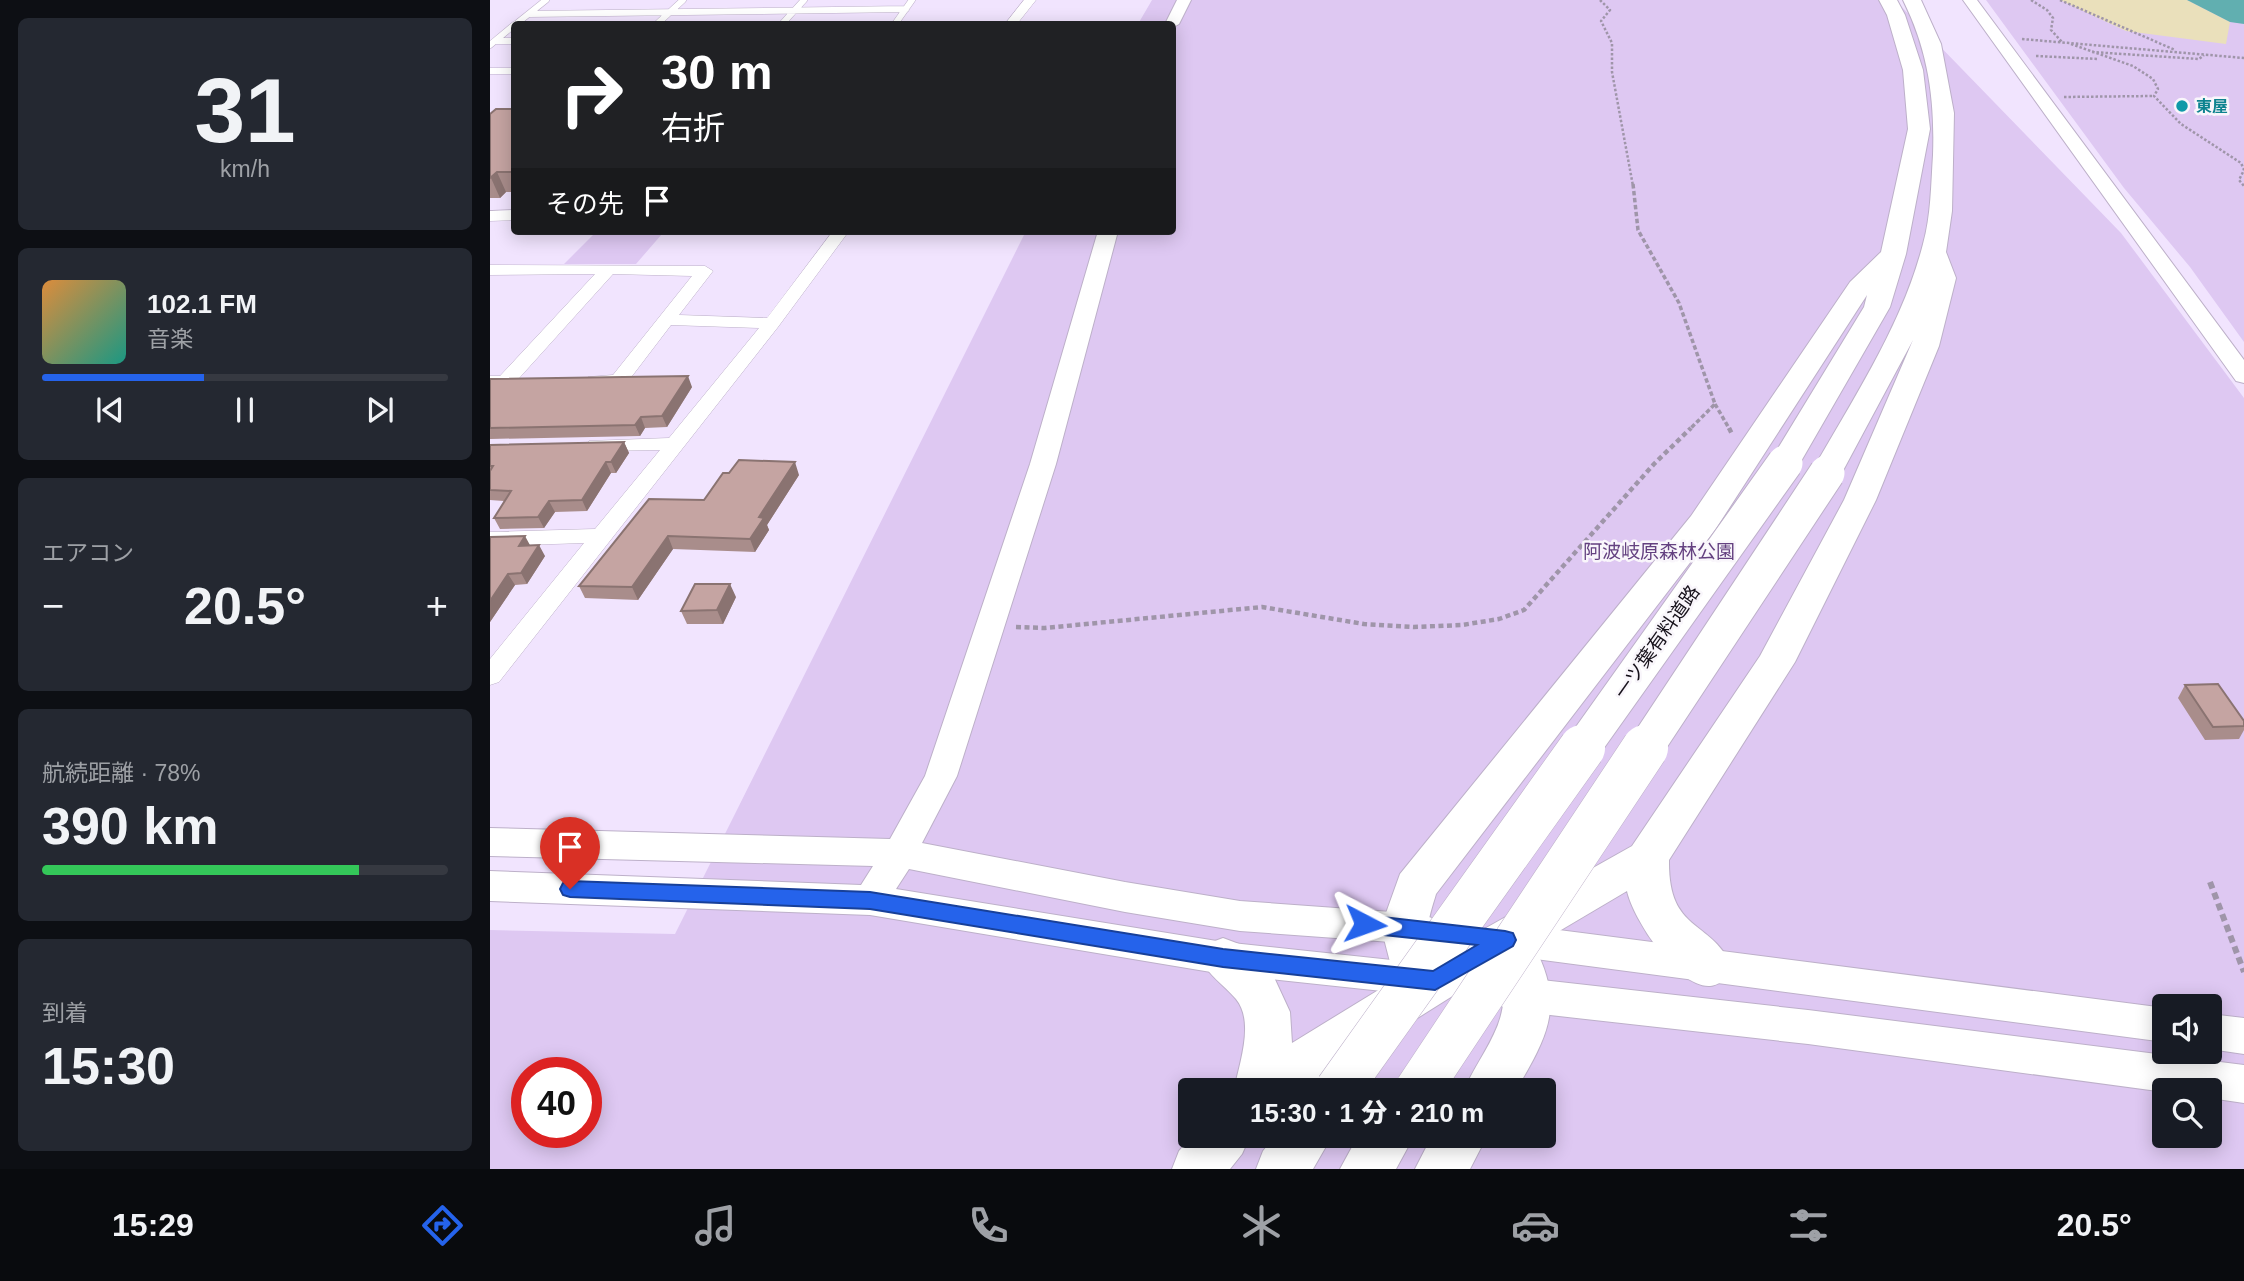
<!DOCTYPE html>
<html lang="ja">
<meta charset="utf-8">
<style>
body{margin:0;font-family:Arial,"Noto Sans JP",sans-serif;background:#242831;color:#f1f3f6;height:100vh;display:flex;flex-direction:column;font-size:26px;white-space:nowrap}
*{box-sizing:border-box;margin:0}
p{font-size:23px;color:#9ea1a6}
.icon{flex:none;width:38px;height:38px;fill:none;stroke:currentColor;stroke-width:2;stroke-linecap:round;stroke-linejoin:round}
.map{position:relative;flex:1;overflow:hidden}
.panel{display:flex;flex-direction:column;gap:18px;padding:18px;background:#0d0f14;width:490px}
.panel>*{flex:none}
.top-card{position:absolute;left:21px;top:21px;width:665px;height:214px;border-radius:7px;box-shadow:0 4px 18px #0003;background:#202124;color:#fff;overflow:hidden}
.buttons{position:absolute;left:1662px;top:994px;display:grid;gap:14px}
.buttons a{display:grid;place-items:center;width:70px;height:70px;border-radius:7px;background:#171b24;box-shadow:0 4px 18px #0003;font-size:35px}
.speed{position:absolute;left:21px;top:1057px;display:flex;gap:14px;font-size:35px;font-weight:700;text-align:center}
.speed>*{display:grid;place-content:center;width:91px;height:91px;border-radius:50%;background:#171b24;box-shadow:0 4px 18px #0003;line-height:1}
.speed .limit{border:10px solid #d22;background:#fff;color:#111}
.pin{position:absolute;display:grid;place-items:center;width:60px;height:60px;color:#fff;margin:-72px -30px;border-radius:50% 50% 50% 0;rotate:-45deg;box-shadow:0 0 7px #0007}
.pin .icon{rotate:45deg}
.me{position:absolute;width:77px;margin:-38px;rotate:94deg;stroke-linejoin:round;filter:drop-shadow(0 0 5px #0008)}
.turn{display:flex;align-items:center;gap:24px;height:147px;padding:0 35px;font-size:32px}
.turn .icon{width:91px;height:91px;stroke-width:2.5}
.turn b{display:block;font-size:49px;line-height:60px}
.then{display:flex;align-items:center;height:66px;padding:0 35px;background:#0003;gap:14px;font-size:26px}
.big{font-size:52px;font-weight:800;line-height:1.1}
.panel .card{flex:1;display:flex;flex-direction:column;justify-content:center;gap:10px;min-width:0;padding:0 24px;border-radius:10px;background:#242831}
.panel .dial{align-items:center;gap:0}
.dial b{font-size:91px;line-height:1}
.song{display:flex;align-items:center;gap:21px}
.cover{width:84px;height:84px;border-radius:10px;background:linear-gradient(135deg,hsl(30 70% 55%),hsl(170 70% 35%))}
.played{height:7px;border-radius:4px;background:linear-gradient(90deg,#2563eb 40%,#363941 40%)}
.keys{display:flex;justify-content:space-around;direction:ltr}
.heat{display:flex;justify-content:space-between;align-items:center;font-size:38px;direction:ltr}
.charge{height:10px;border-radius:5px;background:linear-gradient(90deg,#34c759 78%,#363941 0)}
.trip{position:absolute;left:688px;top:1078px;width:378px;height:70px;border-radius:7px;background:#171b24;box-shadow:0 4px 18px #0003;font-weight:800;line-height:70px;text-align:center}
.dock{display:flex;height:112px;justify-content:space-around;align-items:center;background:#090b0e;color:#9ea1a6}
.dock .icon{width:49px;height:49px}
.dock .selected{color:#2563eb}
.dock b{font-size:32px;color:#f1f3f6}
main{display:flex;flex:1;min-height:0}
.map>svg:first-child{display:block}
</style>
<main>
<section class="panel">
<div class="card dial"><b>31</b><p>km/h</p></div>
<div class="card">
<div class="song"><i class="cover"></i><div><b>102.1 FM</b><p>音楽</p></div></div>
<div class="played"></div>
<div class="keys"><svg class="icon" aria-label="previous" viewBox="0 0 24 24"><path d="M18 5L8 12l10 7zM5 5v14"/></svg><svg class="icon" aria-label="pause" viewBox="0 0 24 24"><path d="M8 5v14M16 5v14"/></svg><svg class="icon" aria-label="next" viewBox="0 0 24 24"><path d="M6 5l10 7-10 7zM19 5v14"/></svg></div>
</div>
<div class="card"><p>エアコン</p>
<div class="heat"><a>−</a><b class="big">20.5°</b><a>+</a></div>
</div>
<div class="card"><p>航続距離 · 78%</p><b class="big">390 km</b><div class="charge"></div></div>
<div class="card"><p>到着</p><b class="big">15:30</b></div>
</section>
<div class="map">
<svg width="1754" height="1169" viewBox="0 0 1754 1169">
<rect width="100%" height="100%" fill="#f1e4fe"/>
<path fill="#dec8f2" fill-rule="evenodd" d="M 662,0 L 1405,0 L 1631,233 L 1754,398 L 1754,1169 L 0,1169 L 0,930 L 185,934 L 536,231 L 682,231 L 682,24 L 648,24 ZM 1675,1006 L 1720,1006 L 1720,1052 L 1675,1052 ZM 37,1073 L 96,1073 L 96,1132 L 37,1132 ZM 700,1090 L 1054,1090 L 1054,1136 L 700,1136 ZM 1675,1090 L 1720,1090 L 1720,1136 L 1675,1136 Z
M 1496,0 L 1704,0 L 1754,24 L 1754,342 L 1700,267 L 1634,188 Z
M 148,231 L 172,234 L 146,264 L 74,264 L 105,233 Z"/>
<path fill="#eae0bb" d="M 1570,0 L 1697,0 L 1740,22 L 1736,44 L 1636,31 Z"/>
<path fill="#61afb0" d="M 1697,0 L 1754,0 L 1754,24 L 1740,22 Z"/>
<g fill="none" stroke-linecap="round" stroke-linejoin="round">
<g stroke="#bdb0c9" stroke-width="7">
<path id="service" d="M 39,14 L 416,9
M 26,24 L 56,0
M 167,24 L 193,0
M 292,24 L 314,0
M 405,24 L 422,0
M 5,41 L 24,41
M 0,45 L 24,25
M 0,71 L 24,71"/>
</g>
<g stroke="#bdb0c9" stroke-width="1">
<path id="minor" d="M 534,0 L 546,0 L 527,24 L 515,24 Z
M 24,210 L 24,220 L 0,221 L 0,211 Z
M 343,231 L 359,231 L 288,327 L 9,682 L 0,685 L 0,659 L 94,543 L 0,546 L 0,532 L 105,529 L 170,450 L 106,451 L 99,449 L 96,445 L 99,441 L 179,438 L 269,328 L 181,325 L 136,384 L 98,385 L 96,381 L 98,377 L 123,375 L 202,276 L 123,274 L 22,386 L 0,388 L 0,376 L 10,376 L 105,274 L 0,275 L 0,265 L 215,266 L 223,271 L 189,315 L 277,318 Z"/>
</g>
<g stroke="#bdb0c9" stroke-width="2">
<path id="tertiary" d="M 687,0 L 701,0 L 689,24 L 682,28 L 682,24 L 675,24 Z
M 1473,0 L 1487,0 L 1754,360 L 1754,383 L 1746,381 Z
M 608,231 L 628,231 L 566,464 L 467,776 L 432,843 L 635,882 L 750,901 L 929,914 L 942,918 L 947,929 L 942,940 L 929,944 L 750,931 L 635,912 L 419,869 L 406,889 L 733,942 L 939,964 L 952,968 L 958,980 L 952,992 L 939,996 L 733,974 L 380,915 L 0,901 L 0,871 L 371,885 L 383,866 L 0,856 L 0,828 L 400,839 L 435,776 L 540,464 Z
M 1015,923 L 1675,1008 L 1675,1042 L 1015,955 L 1002,950 L 997,939 L 1002,928 Z
M 1024,977 L 1318,1010 L 1754,1065 L 1754,1103 L 1720,1098 L 1720,1090 L 1675,1092 L 1318,1044 L 1024,1011 L 1011,1006 L 1005,994 L 1011,982 Z
M 1720,1014 L 1754,1018 L 1754,1054 L 1720,1049 Z"/>
</g>
<g stroke="#bdb0c9" stroke-width="2">
<path id="primary" d="M 1389,0 L 1407,0 L 1415,15 L 1433,70 L 1440,129 L 1416,254 L 1400,307 L 1306,470 L 1295,472 L 1284,470 L 1279,463 L 1374,307 L 1377,295 L 1225,530 L 946,894 C 941,912 929,940 948,955 L 1142,846 L 1270,656 L 1354,500 L 1423,340 L 1348,480 L 1337,483 L 1326,480 L 1321,473 C 1362,400 1412,326 1433,244 C 1441,216 1441,184 1443,155 C 1445,99 1438,50 1413,0 L 1431,0 L 1451,44 L 1464,113 L 1462,211 L 1456,252 L 1466,278 L 1449,346 L 1386,500 L 1305,662 L 1179,860 C 1178,933 1219,918 1242,966 L 1235,980 C 1231,982 1225,986 1220,986 C 1188,988 1143,919 1137,891 L 1044,946 C 1075,1005 1058,1036 1026,1090 L 974,1090 C 992,1049 1028,1016 1007,968 L 813,1090 L 744,1090 C 749,1064 765,1022 746,999 C 733,984 719,976 710,958 L 717,944 L 733,938 L 749,944 L 782,973 L 800,1012 L 802,1043 L 908,978 L 900,962 L 891,927 L 910,874 L 1201,516 L 1360,282 L 1391,252 L 1418,129 L 1413,70 L 1397,15 Z
M 702,1136 L 760,1136 L 752,1154 L 740,1169 L 682,1169 L 689,1151 Z
M 785,1136 L 842,1136 L 823,1169 L 766,1169 L 773,1151 Z
M 868,1136 L 924,1136 L 906,1169 L 850,1169 Z
M 942,1136 L 997,1136 L 980,1169 L 925,1169 Z"/>
</g>
<path stroke="#9f95a9" stroke-width="2.5" stroke-dasharray="2.5 2" stroke-linecap="butt" d="M 1110,0 L 1120,10 L 1111,21 L 1122,43 L 1122,72 L 1143,186
M 1541,0 L 1557,10 L 1563,18 L 1561,30 L 1572,42
M 1570,0 L 1685,50
M 1532,39 L 1754,58
M 1581,44 L 1643,66 L 1663,79 L 1668,89 L 1664,96 L 1691,124 L 1751,163 L 1754,170 L 1749,180 L 1754,186
M 1602,52 L 1709,59 L 1714,55
M 1546,56 L 1608,59
M 1574,97 L 1664,96"/>
<path stroke="#9f95a9" stroke-width="3.5" stroke-dasharray="4.5 2.5" stroke-linecap="butt" d="M 1143,184 L 1148,230 L 1189,303 L 1225,404 L 1199,430
M 1225,404 L 1240,430"/>
<path stroke="#9f95a9" stroke-width="4.5" stroke-dasharray="5 3.5" stroke-linecap="butt" d="M 1239,428 L 1242,434
M 526,627 L 555,628 L 772,607 L 874,624 L 924,627 L 972,625 L 1009,619 L 1034,610 L 1164,464 L 1201,428"/>
<path stroke="#9f95a9" stroke-width="6" stroke-dasharray="7 4.5" stroke-linecap="butt" d="M 1720,882 L 1754,972"/>
<use href="#service" stroke="#fff" stroke-width="6"/>
<use href="#minor" fill="#fff" fill-rule="evenodd"/>
<use href="#tertiary" fill="#fff" fill-rule="evenodd"/>
<use href="#primary" fill="#fff" fill-rule="evenodd"/>
<g stroke="#bdb0c9" stroke-width="37" stroke-linecap="butt">
<path id="primary-bridge-far1" d="M 1091,750 L 1295,463
M 1154,750 L 1337,473"/>
</g>
<g stroke="#bdb0c9" stroke-width="47" stroke-linecap="butt">
<path id="primary-bridge" d="M 848,1090 L 1092,748
M 928,1090 L 1155,748"/>
</g>
<use href="#primary-bridge-far1" stroke="#fff" stroke-width="35"/>
<use href="#primary-bridge" stroke="#fff" stroke-width="46"/>
</g>
<path fill="#a98d8b" d="M 24,109 L 24,192 L 16,192 L 10,198 L 0,198 L 0,114 Z
M 0,379 L 202,387 L 177,427 L 155,428 L 150,436 L 0,439 Z
M 134,442 L 139,453 L 126,473 L 121,473 L 97,511 L 65,512 L 54,528 L 10,529 L 4,518 L 14,501 L 0,500 L 0,445 Z
M 309,475 L 277,525 L 279,530 L 265,552 L 183,549 L 148,600 L 95,598 L 89,586 L 214,500 Z
M 0,537 L 55,556 L 37,584 L 25,585 L 0,622 Z
M 246,597 L 233,624 L 197,624 L 191,611 Z
M 1695,685 L 1754,721 L 1754,730 L 1749,739 L 1715,740 L 1688,698 Z"/>
<path fill="#8a7371" d="M 7,172 L 16,192 L 10,198 L 1,178 Z
M 198,376 L 202,387 L 177,427 L 172,416 Z
M 151,417 L 155,428 L 150,436 L 145,425 Z
M 134,442 L 139,453 L 126,473 L 121,462 Z
M 116,462 L 121,473 L 97,511 L 92,500 Z
M 305,462 L 309,475 L 277,525 L 279,530 L 265,552 L 260,539 L 269,517 Z
M 59,501 L 65,512 L 54,528 L 48,517 Z
M 35,536 L 41,547 L 29,546 Z
M 178,536 L 183,549 L 148,600 L 142,587 Z
M 49,545 L 55,556 L 37,584 L 31,573 Z
M 18,574 L 25,585 L 0,622 L 0,601 Z
M 240,584 L 246,597 L 233,624 L 227,610 Z"/>
<path fill="#c5a4a2" stroke="#8a7371" stroke-width="2" d="M 6,109 L 24,109 L 24,172 L 7,172 L 0,178 L 0,114 Z
M 198,376 L 172,416 L 151,417 L 145,425 L 0,428 L 0,379 Z
M 134,442 L 121,462 L 116,462 L 92,500 L 59,501 L 48,517 L 4,518 L 21,491 L 0,490 L 0,471 L 3,466 L 0,466 L 0,445 Z
M 249,460 L 305,462 L 269,517 L 274,518 L 260,539 L 178,536 L 142,587 L 89,586 L 159,499 L 214,500 L 233,473 L 239,473 Z
M 35,536 L 29,546 L 49,545 L 31,573 L 18,574 L 0,601 L 0,537 Z
M 205,584 L 240,584 L 227,610 L 191,611 Z
M 1728,684 L 1754,721 L 1754,726 L 1723,727 L 1695,685 Z"/>
<path fill="#2563eb" stroke="#184099" stroke-width="2" d="M 80,881 L 380,892 L 733,949 L 943,971 L 987,945 L 875,933 L 867,930 L 864,924 L 867,918 L 875,915 L 1015,931 L 1023,933 L 1026,940 L 1023,946 L 945,990 L 733,967 L 380,909 L 80,897 L 73,895 L 70,889 L 73,883 Z"/>
<circle fill="#0f9aa8" stroke="#f9f6fb" stroke-width="2.5" cx="1692" cy="106" r="7"/>
<g text-anchor="middle" dominant-baseline="central" stroke-width="5" stroke-linejoin="round" paint-order="stroke">
<g font-size="16" font-weight="bold" fill="#0d838f" stroke="#f9f6fb" text-anchor="start">
<text x="1706" y="106">東屋</text>
</g>
<g font-size="19" fill="#644180" stroke="#f9f6fb">
<text x="1169" y="551">阿波岐原森林公園</text>
</g>
<g font-size="19" fill="#16111a" stroke="#f9f6fb">
<text transform="translate(1167 642) rotate(-55)">一ツ葉有料道路</text>
</g>
</g>
</svg>
<div class="buttons">
<a><svg class="icon" aria-label="sound" viewBox="0 0 24 24"><path d="M4 9h4l5-4v14l-5-4H4zM17 9q2 3 0 6"/></svg></a>
<a><svg class="icon" aria-label="search" viewBox="0 0 24 24"><circle cx="10" cy="10" r="6"/><path d="M15 15l6 6"/></svg></a>
</div>
<div class="speed"><div class="limit">40</div></div>
<div class="pin" style="left:80px;top:889px;background:#d93025"><svg class="icon" aria-label="arrive" viewBox="0 0 24 24"><path d="M6 21V4h12l-3 4 3 4H6"/></svg></div>
<svg class="me" style="left:875px;top:924px" viewBox="-20 -20 40 40"><path d="M0-17L14 15 0 8-14 15z" fill="#2563eb" stroke="#fff" stroke-width="4"/></svg>
<div class="trip">15:30 · 1 分 · 210 m</div>
<div class="top-card">
<div class="turn"><svg class="icon" aria-label="right" viewBox="0 0 24 24"><path d="M7 20v-9h11M14 6l5 5-5 5"/></svg><div><b>30 m</b>右折</div></div>
<div class="then">その先<svg class="icon" aria-label="arrive" viewBox="0 0 24 24"><path d="M6 21V4h12l-3 4 3 4H6"/></svg></div>
</div>
</div>
</main>
<nav class="dock">
<b>15:29</b>
<svg class="icon selected" aria-label="directions" viewBox="0 0 24 24"><path d="M12 3l9 9-9 9-9-9zM9 14v-3h6M13 9l2 2-2 2"/></svg>
<svg class="icon" aria-label="music" viewBox="0 0 24 24"><path d="M9 18V5l10-2v13"/><circle cx="6" cy="18" r="3"/><circle cx="16" cy="16" r="3"/></svg>
<svg class="icon" aria-label="phone" viewBox="0 0 24 24"><path d="M5 4h4l2 5-3 2q2 4 5 5l2-3 5 2v4C11 20 4 13 5 4z"/></svg>
<svg class="icon" aria-label="climate" viewBox="0 0 24 24"><path d="M12 3v18M4 7l16 10M4 17L20 7"/></svg>
<svg class="icon" aria-label="car" viewBox="0 0 24 24"><path d="M5 17H2v-5l4-1 3-4h7l3 4 3 1v5h-3M9 17h6M6 11h13"/><circle cx="7" cy="17" r="2"/><circle cx="17" cy="17" r="2"/></svg>
<svg class="icon" aria-label="filters" viewBox="0 0 24 24"><path d="M4 7h16M4 17h16"/><circle cx="9" cy="7" r="2"/><circle cx="15" cy="17" r="2"/></svg>
<b>20.5°</b>
</nav>
